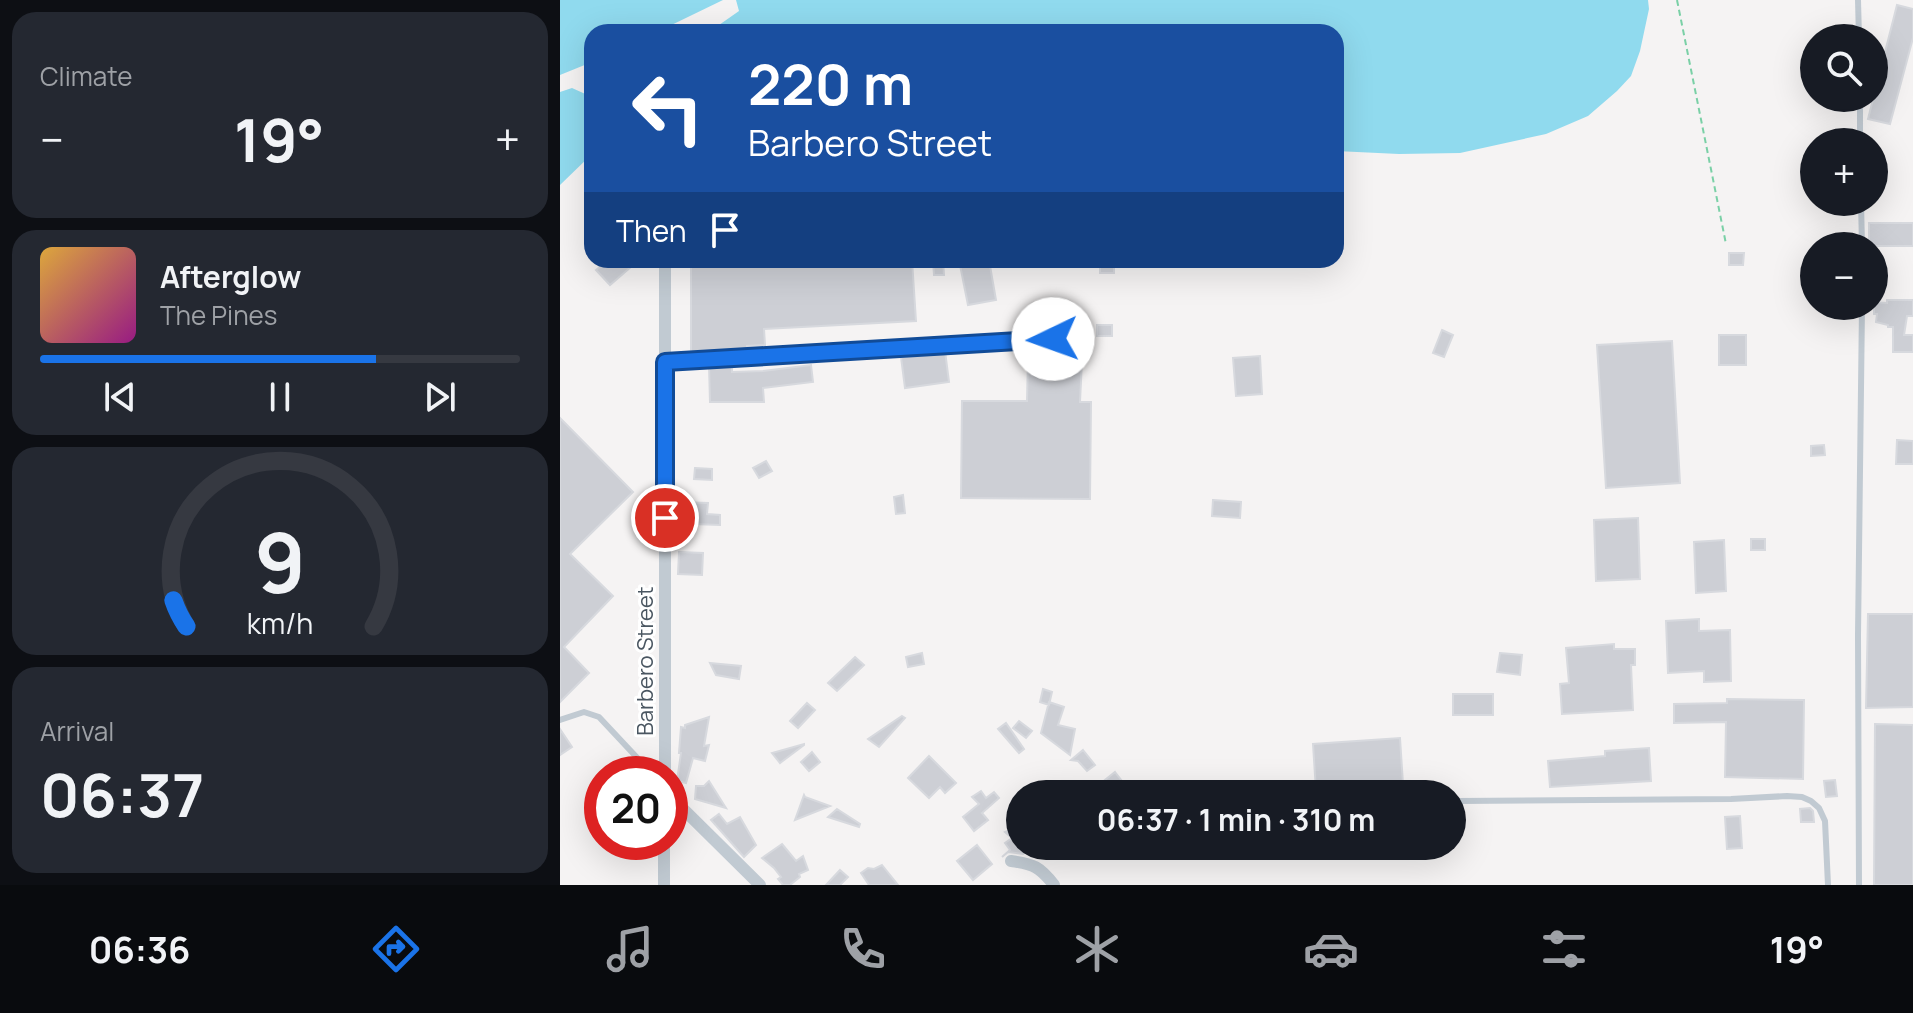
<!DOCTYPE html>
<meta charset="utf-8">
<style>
body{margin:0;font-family:Manrope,sans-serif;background:#242831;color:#f1f3f6;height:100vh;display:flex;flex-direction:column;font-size:30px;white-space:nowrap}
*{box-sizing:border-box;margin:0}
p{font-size:26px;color:#9ea1a6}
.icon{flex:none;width:44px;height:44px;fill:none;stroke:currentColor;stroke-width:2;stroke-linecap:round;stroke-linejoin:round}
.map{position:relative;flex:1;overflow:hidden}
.panel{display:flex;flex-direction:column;gap:12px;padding:12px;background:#0d0f14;width:560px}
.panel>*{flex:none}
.top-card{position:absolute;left:24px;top:24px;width:760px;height:244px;border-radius:24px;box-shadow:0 8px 32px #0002;background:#1a4fa0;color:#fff;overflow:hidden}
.tools{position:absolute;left:1240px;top:24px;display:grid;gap:16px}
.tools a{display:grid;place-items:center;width:88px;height:88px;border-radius:50%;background:#171b24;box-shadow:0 8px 32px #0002;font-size:40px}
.speed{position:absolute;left:24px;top:756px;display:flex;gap:16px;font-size:40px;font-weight:700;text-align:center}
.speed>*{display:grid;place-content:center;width:104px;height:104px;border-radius:50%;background:#171b24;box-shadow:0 8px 32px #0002;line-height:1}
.speed .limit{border:12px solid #d22;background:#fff;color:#111}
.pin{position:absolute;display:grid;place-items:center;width:68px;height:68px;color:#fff;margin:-34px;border:4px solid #fff;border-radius:50%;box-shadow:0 2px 8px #0007}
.me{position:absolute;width:88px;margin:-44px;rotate:267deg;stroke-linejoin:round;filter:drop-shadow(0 0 6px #0008)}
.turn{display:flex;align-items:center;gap:28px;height:168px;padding:0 32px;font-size:36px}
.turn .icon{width:104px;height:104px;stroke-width:2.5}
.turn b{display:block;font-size:56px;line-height:68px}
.then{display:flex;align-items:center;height:76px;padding:0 32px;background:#0003;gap:16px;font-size:30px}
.big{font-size:60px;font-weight:700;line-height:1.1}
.panel .widget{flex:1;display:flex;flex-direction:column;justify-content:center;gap:12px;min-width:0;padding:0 28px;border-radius:24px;background:#242831}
.panel .dial{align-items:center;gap:0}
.dial svg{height:208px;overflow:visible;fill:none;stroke:#363941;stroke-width:7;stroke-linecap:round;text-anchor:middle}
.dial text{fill:#f1f3f6;stroke:none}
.song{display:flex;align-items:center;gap:24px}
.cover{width:96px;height:96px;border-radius:12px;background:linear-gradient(135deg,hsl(40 70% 55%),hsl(310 70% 35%))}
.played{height:8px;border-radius:4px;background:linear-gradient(90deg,#1a73e8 70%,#363941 70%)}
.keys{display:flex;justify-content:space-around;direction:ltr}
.heat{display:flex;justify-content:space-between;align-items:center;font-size:44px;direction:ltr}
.trip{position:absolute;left:446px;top:780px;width:460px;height:80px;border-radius:40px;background:#171b24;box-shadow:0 8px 32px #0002;font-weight:700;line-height:80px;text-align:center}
.menu{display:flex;height:128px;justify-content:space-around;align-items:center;background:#090b0e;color:#9ea1a6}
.menu .icon{width:56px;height:56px}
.menu .active{color:#1a73e8}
.menu b{font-size:36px;color:#f1f3f6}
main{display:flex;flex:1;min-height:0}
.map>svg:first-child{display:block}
</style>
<main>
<section class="panel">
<div class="widget"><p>Climate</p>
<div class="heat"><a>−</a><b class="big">19°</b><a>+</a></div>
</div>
<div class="widget">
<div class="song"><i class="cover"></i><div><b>Afterglow</b><p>The Pines</p></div></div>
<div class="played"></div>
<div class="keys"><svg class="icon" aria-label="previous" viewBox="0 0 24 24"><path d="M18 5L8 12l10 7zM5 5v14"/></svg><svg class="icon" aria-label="pause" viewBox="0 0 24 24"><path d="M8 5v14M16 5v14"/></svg><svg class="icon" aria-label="next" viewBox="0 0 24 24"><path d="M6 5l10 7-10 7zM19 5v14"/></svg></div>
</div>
<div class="widget dial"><svg viewBox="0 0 100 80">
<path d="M14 69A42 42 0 1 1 86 69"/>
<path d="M14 69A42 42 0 0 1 9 59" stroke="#1a73e8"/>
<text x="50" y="56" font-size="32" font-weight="700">9</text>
<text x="50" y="72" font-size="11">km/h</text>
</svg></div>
<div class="widget"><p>Arrival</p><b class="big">06:37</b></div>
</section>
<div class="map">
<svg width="1353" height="885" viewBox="0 0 1353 885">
<rect width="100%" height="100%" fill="#f5f3f3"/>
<path fill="#90daee" d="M 0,0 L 163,0 L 97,32 L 32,32 L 32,62 L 0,75 Z
M 176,0 L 1088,0 L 1089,9 L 1080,51 L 1071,76 L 1057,91 L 1028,116 L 986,134 L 900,153 L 839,154 L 776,151 L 776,32 L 149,32 L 179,11 Z
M 12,88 L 32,97 L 32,154 L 0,185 L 0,92 Z"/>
<path fill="#cdcfd5" stroke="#d7d9de" stroke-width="2" d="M 1337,5 L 1353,9 L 1353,38 L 1330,124 L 1308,119 Z
M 1309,223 L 1353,223 L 1353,246 L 1309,246 Z
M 1169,253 L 1184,253 L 1183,265 L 1169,265 Z
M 48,260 L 65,260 L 71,267 L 50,285 L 36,270 Z
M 131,260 L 352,260 L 356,321 L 204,329 L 205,345 L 187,346 L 187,351 L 149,353 L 149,351 L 131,352 Z
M 373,260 L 383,260 L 384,275 L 374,275 Z
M 399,260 L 429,260 L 436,300 L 408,305 Z
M 540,260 L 554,260 L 554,273 L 540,273 Z
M 1327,300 L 1353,300 L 1353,316 L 1347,316 L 1344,335 L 1353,335 L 1353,352 L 1333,352 L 1333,327 L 1328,327 L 1328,325 L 1316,322 L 1317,314 L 1314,314 L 1314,302 L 1327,303 Z
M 537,325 L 552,325 L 552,336 L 537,336 Z
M 882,330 L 893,335 L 884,357 L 873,353 Z
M 1159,335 L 1186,335 L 1186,365 L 1159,365 Z
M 1112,341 L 1120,483 L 1046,488 L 1037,345 Z
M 385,351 L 389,382 L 345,388 L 341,357 Z
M 700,356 L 702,394 L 676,396 L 673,358 Z
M 468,359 L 522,361 L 520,402 L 531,402 L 530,499 L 401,498 L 402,401 L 467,401 Z
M 172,364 L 172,372 L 203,371 L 251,365 L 253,382 L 203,388 L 204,402 L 150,402 L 149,365 Z
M 0,418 L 73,492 L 10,554 L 53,596 L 4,647 L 29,673 L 0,702 Z
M 1337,440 L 1353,441 L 1353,464 L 1336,464 Z
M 1264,445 L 1265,455 L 1251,456 L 1251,446 Z
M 206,461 L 212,471 L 199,478 L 193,468 Z
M 135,468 L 152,469 L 152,480 L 134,479 Z
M 343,495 L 345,513 L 336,514 L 334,497 Z
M 653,500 L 681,502 L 680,518 L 652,516 Z
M 119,502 L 148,503 L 147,514 L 160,515 L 160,525 L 132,524 L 132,528 L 118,528 Z
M 1078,518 L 1080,579 L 1036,581 L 1034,520 Z
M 1191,539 L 1205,539 L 1205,550 L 1191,550 Z
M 1164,540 L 1166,591 L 1136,593 L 1134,542 Z
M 119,552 L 143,553 L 142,575 L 118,574 Z
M 1308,614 L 1353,614 L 1353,707 L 1306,708 Z
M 81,618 L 92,618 L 93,640 L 82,640 Z
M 1139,619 L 1139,631 L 1170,630 L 1171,681 L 1144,682 L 1144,671 L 1108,673 L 1106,621 Z
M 1054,644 L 1054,649 L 1075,649 L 1075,665 L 1071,665 L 1073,710 L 1002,714 L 1000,684 L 1009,683 L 1006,648 Z
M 362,653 L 364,664 L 348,667 L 346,657 Z
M 940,653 L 962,655 L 960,675 L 937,672 Z
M 295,657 L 304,665 L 277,691 L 268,683 Z
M 150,663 L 181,666 L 179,679 L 156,675 Z
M 483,689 L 492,692 L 489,705 L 480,702 Z
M 893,694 L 933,694 L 933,715 L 893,715 Z
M 1167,699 L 1244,700 L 1243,779 L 1165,777 L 1166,722 L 1114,723 L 1114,704 L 1167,703 Z
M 489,702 L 504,707 L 498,725 L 515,729 L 510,755 L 481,733 Z
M 247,703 L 255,710 L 238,728 L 230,721 Z
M 342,716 L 345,718 L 319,747 L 308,739 Z
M 149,717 L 144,746 L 149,745 L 145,761 L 133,758 L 126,783 L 117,781 L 121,753 L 119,753 L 121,727 L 125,728 L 125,725 Z
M 459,721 L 472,731 L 466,738 L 453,728 Z
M 446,723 L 464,749 L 459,753 L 438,729 Z
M 1315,724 L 1353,725 L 1353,885 L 1314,885 Z
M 0,729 L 12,747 L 0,755 Z
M 840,738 L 843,784 L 756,791 L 753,744 Z
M 244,744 L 244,745 L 220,763 L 212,753 Z
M 1089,748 L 1091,781 L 990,787 L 988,761 L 1045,756 L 1045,751 Z
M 523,750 L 535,765 L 527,771 L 518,761 L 511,760 Z
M 252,752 L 260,762 L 249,771 L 241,762 Z
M 369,756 L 396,783 L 385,793 L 380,787 L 369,798 L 348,778 Z
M 555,772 L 562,781 L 552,789 L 545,780 Z
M 1275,780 L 1277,796 L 1266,797 L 1264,781 Z
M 149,781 L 166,808 L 135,799 L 136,786 L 144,786 Z
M 421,791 L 426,798 L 434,792 L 439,798 L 422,813 L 428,820 L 414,831 L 403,817 L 419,804 L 412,797 Z
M 244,795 L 245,797 L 270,806 L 235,820 Z
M 1250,808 L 1253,811 L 1254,822 L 1241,822 L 1240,809 Z
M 277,809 L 300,824 L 299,827 L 268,817 Z
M 159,814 L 167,824 L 180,817 L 196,845 L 184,857 L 151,820 Z
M 1180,816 L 1182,848 L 1167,849 L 1165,817 Z
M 460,826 L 460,846 L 473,846 L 463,854 L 448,852 L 442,857 L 450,850 L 445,843 L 452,838 L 445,832 Z
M 222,844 L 236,861 L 243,856 L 248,870 L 239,874 L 240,877 L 230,885 L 223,885 L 218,879 L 221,877 L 214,868 L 202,858 Z
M 417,845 L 432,864 L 413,880 L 397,861 Z
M 322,865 L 338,885 L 309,885 L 301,873 L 308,868 L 314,869 Z
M 280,870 L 288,877 L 280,885 L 266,885 Z"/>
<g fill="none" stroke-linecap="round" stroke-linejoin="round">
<path stroke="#7ad0a6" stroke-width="2" stroke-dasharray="6 4" stroke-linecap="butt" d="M 1117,0 L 1166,244"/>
<path stroke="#c1cad2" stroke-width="6" d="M 1298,0 L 1299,38
M 1300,98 L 1300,142
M 1301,202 L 1302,246
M 106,362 L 493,339
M 0,720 L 24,712 L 39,717 L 83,764 L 105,768
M 898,801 L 1171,799 L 1227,796 L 1242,797 L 1251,801 L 1259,808 L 1265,821 L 1268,885
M 1299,885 L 1298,636 L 1302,306"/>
<path stroke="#c1cad2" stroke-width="12" d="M 105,774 L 105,260
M 110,796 L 200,885
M 451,861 C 474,864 480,867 494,885
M 104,885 L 104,842"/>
</g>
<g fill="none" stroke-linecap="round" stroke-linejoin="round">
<g stroke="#114b97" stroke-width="20">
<path id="route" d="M 105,518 L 105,362 L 493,339"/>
</g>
<use href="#route" stroke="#1a73e8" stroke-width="14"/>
</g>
<g text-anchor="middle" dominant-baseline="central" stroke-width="6" stroke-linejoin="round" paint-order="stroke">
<g font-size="22" fill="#4a5661" stroke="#fff">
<text transform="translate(85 661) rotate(-90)">Barbero Street</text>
</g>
</g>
</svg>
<div class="tools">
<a><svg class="icon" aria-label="search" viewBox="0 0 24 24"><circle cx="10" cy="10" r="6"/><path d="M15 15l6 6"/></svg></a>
<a>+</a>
<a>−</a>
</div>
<div class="speed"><div class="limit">20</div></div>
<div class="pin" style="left:105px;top:518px;background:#d93025"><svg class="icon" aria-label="arrive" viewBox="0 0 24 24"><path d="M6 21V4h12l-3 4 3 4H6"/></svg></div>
<svg class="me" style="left:493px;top:339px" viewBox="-20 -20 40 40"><circle r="19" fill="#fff"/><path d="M0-13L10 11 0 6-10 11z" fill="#1a73e8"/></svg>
<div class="trip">06:37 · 1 min · 310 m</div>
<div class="top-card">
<div class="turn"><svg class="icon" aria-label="left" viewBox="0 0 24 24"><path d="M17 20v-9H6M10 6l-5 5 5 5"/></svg><div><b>220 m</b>Barbero Street</div></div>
<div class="then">Then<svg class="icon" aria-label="arrive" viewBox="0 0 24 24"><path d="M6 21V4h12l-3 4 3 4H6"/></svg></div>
</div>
</div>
</main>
<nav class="menu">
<b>06:36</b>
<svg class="icon active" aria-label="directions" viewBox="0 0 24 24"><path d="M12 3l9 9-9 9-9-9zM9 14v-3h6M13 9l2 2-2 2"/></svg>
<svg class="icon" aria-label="music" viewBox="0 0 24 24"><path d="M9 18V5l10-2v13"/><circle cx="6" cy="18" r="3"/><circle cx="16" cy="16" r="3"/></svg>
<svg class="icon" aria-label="phone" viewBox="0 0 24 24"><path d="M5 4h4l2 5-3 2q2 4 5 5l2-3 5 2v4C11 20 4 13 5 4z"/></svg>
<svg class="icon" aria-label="climate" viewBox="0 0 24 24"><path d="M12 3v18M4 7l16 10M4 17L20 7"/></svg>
<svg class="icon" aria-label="car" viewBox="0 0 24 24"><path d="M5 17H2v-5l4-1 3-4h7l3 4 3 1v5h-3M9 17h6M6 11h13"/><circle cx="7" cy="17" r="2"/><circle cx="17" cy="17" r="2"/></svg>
<svg class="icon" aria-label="filters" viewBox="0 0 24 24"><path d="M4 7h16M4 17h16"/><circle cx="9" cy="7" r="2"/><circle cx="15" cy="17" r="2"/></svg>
<b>19°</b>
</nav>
